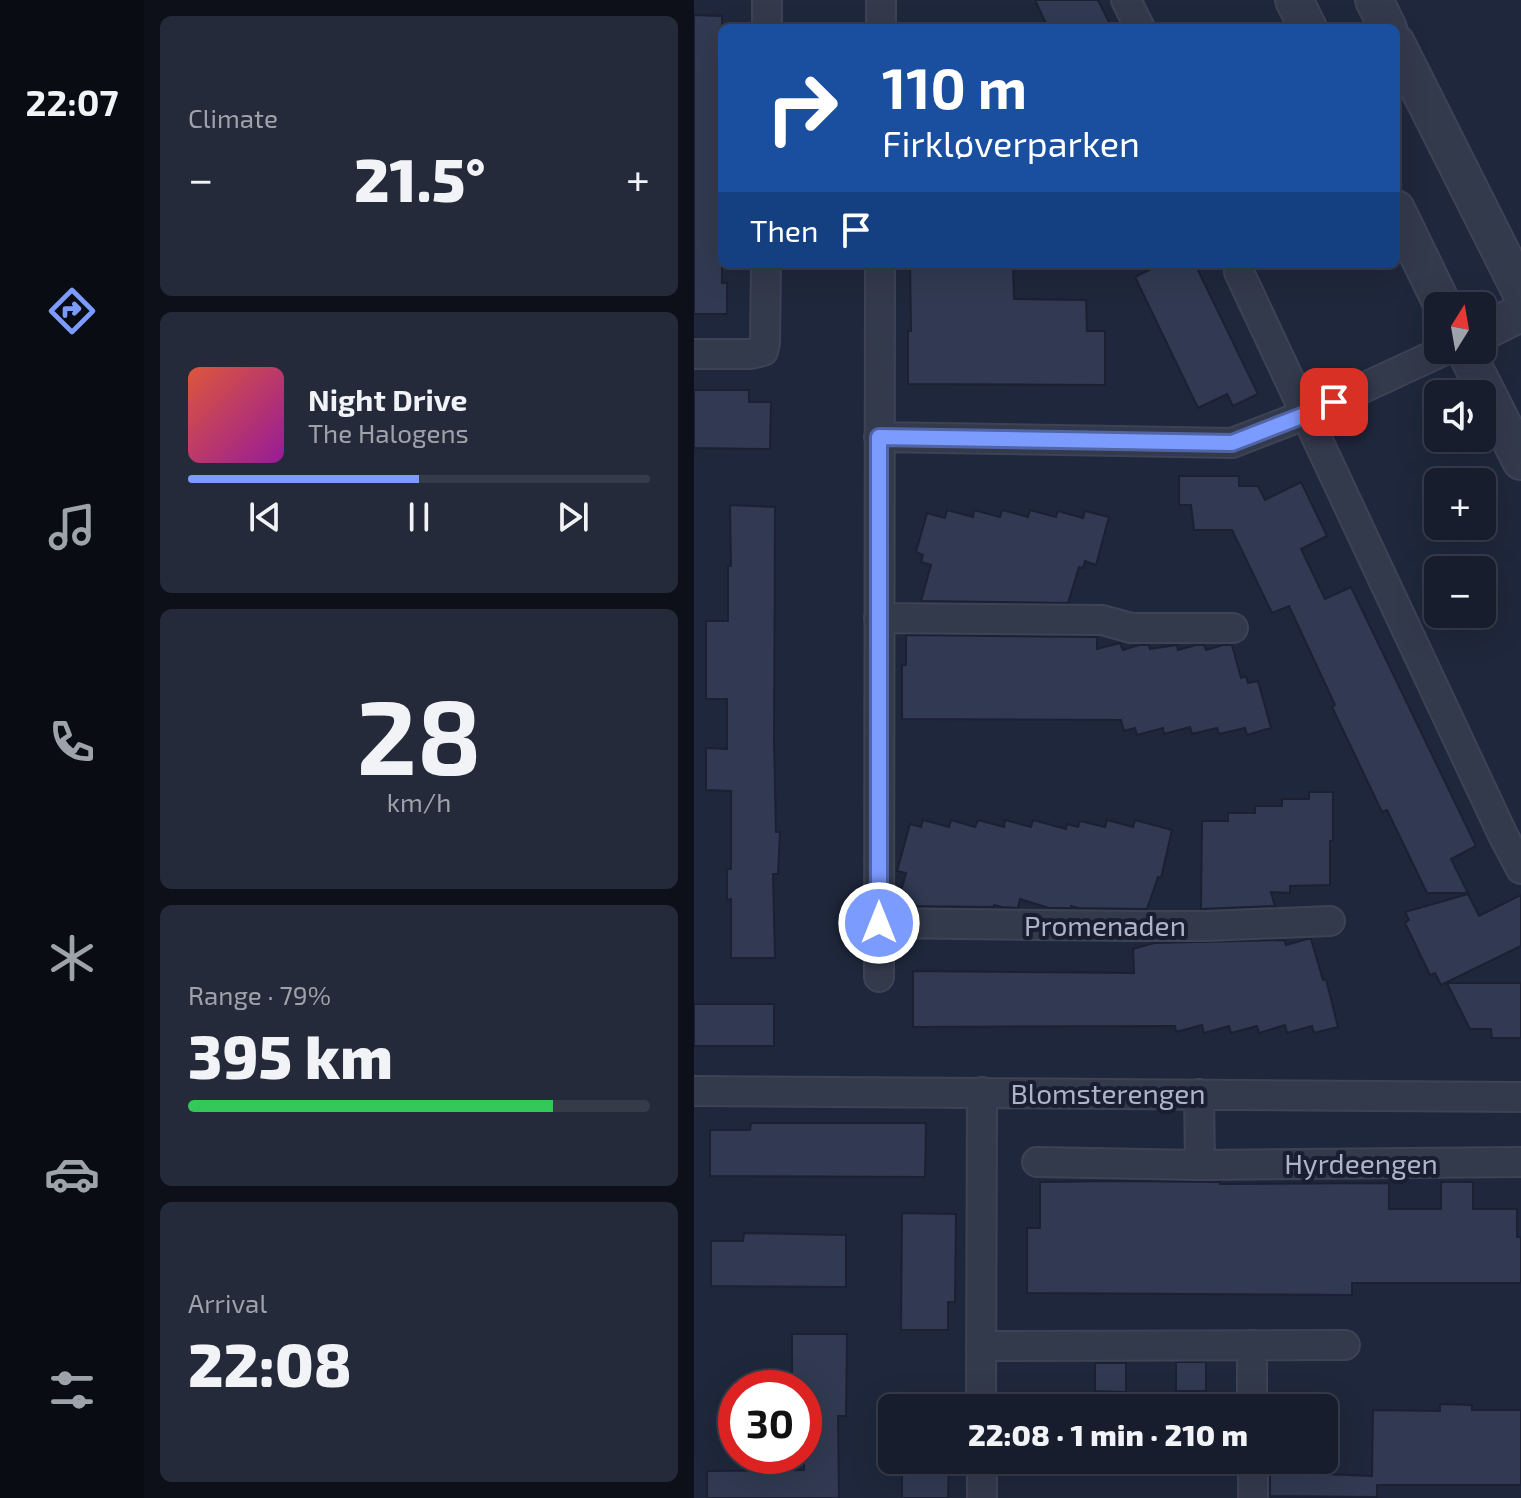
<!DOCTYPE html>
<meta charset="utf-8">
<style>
body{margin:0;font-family:"Exo 2",sans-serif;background:#242a39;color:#f1f3f6;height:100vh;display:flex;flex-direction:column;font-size:30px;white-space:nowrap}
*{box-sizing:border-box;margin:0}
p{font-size:26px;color:#9ea2aa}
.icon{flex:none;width:44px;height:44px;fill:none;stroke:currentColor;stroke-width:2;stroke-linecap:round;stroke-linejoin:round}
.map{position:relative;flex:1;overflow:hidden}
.side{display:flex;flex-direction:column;gap:16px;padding:16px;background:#0d1019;width:550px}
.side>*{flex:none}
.banner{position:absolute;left:24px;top:24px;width:682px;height:244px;border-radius:12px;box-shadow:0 8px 32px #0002,0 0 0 2px #363b49;background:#1a4fa0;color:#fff;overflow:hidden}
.needle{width:52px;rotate:11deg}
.tools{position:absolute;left:730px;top:292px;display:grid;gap:16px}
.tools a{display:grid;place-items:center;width:72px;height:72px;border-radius:12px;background:#171d2d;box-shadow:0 8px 32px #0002,0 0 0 2px #363b49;font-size:40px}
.speed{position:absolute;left:24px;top:1370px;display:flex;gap:16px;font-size:40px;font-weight:700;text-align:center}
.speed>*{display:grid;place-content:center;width:104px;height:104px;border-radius:50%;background:#171d2d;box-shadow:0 8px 32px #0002,0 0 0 2px #363b49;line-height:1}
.speed .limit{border:12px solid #d22;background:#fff;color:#111}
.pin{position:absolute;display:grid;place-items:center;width:68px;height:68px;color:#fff;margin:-34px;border-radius:16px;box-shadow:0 4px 12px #0006}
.me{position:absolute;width:88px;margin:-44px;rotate:0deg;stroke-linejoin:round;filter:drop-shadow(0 0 6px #0008)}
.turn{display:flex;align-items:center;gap:28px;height:168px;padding:0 32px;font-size:36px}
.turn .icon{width:104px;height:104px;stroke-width:2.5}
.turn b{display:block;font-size:56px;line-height:68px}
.then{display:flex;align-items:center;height:76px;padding:0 32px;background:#0003;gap:16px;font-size:30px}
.big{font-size:60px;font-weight:800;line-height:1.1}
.side .tile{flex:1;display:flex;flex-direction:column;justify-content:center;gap:12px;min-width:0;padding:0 28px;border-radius:12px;background:#242a39}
.side .dial{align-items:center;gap:0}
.dial b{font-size:104px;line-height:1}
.song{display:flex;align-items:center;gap:24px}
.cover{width:96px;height:96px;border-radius:12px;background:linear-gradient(135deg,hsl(10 70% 55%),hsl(300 70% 35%))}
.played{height:8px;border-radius:4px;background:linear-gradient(90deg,#7c9bff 50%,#363b49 50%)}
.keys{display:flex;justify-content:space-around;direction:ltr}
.heat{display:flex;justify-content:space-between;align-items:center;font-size:44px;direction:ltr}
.charge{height:12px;border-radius:6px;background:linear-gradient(90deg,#34c759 79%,#363b49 0)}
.trip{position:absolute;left:184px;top:1394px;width:460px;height:80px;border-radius:12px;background:#171d2d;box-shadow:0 8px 32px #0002,0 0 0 2px #363b49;font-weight:800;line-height:80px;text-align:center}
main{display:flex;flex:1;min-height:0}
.menu{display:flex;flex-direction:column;width:144px;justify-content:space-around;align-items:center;background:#090c12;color:#9ea2aa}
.menu .icon{width:56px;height:56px}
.menu .current{color:#7c9bff}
.menu b{font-size:36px;color:#f1f3f6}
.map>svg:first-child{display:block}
</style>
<main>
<nav class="menu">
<b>22:07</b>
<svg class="icon current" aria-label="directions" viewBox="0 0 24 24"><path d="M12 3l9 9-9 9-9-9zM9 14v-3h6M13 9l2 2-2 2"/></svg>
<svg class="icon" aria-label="music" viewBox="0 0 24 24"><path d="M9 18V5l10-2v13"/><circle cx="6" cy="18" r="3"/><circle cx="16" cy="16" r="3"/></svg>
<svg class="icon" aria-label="phone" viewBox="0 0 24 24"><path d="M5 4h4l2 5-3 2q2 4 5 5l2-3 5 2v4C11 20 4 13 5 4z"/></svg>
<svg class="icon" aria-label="climate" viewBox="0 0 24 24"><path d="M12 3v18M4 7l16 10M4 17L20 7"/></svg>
<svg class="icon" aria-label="car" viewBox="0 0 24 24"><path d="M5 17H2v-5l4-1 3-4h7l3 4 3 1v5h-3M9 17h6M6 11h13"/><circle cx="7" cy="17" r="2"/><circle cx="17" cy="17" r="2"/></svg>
<svg class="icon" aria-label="filters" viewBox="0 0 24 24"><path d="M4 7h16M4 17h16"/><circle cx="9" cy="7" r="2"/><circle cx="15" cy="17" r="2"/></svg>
</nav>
<section class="side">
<div class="tile"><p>Climate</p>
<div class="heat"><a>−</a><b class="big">21.5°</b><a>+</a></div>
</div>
<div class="tile">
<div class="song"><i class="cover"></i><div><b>Night Drive</b><p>The Halogens</p></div></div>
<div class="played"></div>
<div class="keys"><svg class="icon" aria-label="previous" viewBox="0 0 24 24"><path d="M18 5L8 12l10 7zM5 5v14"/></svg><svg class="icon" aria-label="pause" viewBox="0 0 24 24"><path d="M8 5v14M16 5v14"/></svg><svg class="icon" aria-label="next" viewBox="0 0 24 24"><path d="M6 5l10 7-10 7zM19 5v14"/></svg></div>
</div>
<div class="tile dial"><b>28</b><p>km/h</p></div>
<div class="tile"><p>Range · 79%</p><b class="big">395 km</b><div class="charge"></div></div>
<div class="tile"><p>Arrival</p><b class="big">22:08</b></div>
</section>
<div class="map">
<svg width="827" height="1498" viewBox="0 0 827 1498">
<rect width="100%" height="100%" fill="#1f273c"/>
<path fill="#313a52" stroke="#1b2133" stroke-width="2" d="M 341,0 L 404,0 L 418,28 L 354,28 Z
M 0,15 L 28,16 L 28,283 L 33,283 L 33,314 L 0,314 Z
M 216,264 L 319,264 L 320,299 L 392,300 L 393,331 L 411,331 L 411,385 L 214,384 L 214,331 L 217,331 Z
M 467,264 L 501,264 L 564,394 L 539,406 L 533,394 L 504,408 L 441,277 Z
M 0,390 L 55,390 L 55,402 L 77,402 L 76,449 L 0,448 Z
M 485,476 L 545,476 L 545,486 L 564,486 L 571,500 L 607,482 L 633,536 L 607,549 L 631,599 L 657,587 L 782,846 L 757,859 L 774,893 L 733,893 L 693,810 L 688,812 L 638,707 L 641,705 L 595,606 L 578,613 L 538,530 L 500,530 L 497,505 L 485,505 Z
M 36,505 L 81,507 L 80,741 L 82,832 L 86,832 L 84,874 L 79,874 L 81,958 L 37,958 L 37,899 L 33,900 L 33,869 L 37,869 L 37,791 L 12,790 L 12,748 L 33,749 L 33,699 L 12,699 L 12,621 L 34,621 L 34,566 L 37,566 Z
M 253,510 L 279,517 L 280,510 L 306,517 L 308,510 L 334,517 L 336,510 L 362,517 L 364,511 L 389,518 L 391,511 L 415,517 L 402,565 L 391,561 L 389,568 L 385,567 L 374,603 L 227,601 L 237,565 L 227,562 L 229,555 L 222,552 L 233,513 L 251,518 Z
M 212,635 L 403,637 L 403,649 L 426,643 L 429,650 L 445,645 L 455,645 L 456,649 L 483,645 L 484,650 L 502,645 L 510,645 L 512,650 L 529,645 L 538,645 L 547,678 L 552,676 L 554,683 L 564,681 L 577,728 L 553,735 L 551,728 L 525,734 L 523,728 L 498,734 L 496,727 L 470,734 L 469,728 L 443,735 L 441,728 L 430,731 L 427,720 L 208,719 L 208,665 L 212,665 Z
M 615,792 L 639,792 L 639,841 L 636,841 L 636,885 L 596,886 L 596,893 L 577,892 L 581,906 L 507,909 L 508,821 L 534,821 L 534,813 L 561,813 L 561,806 L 588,806 L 588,799 L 615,799 Z
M 229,820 L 255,827 L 257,820 L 281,827 L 284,820 L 310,827 L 311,820 L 337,827 L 339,820 L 372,829 L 373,824 L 384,827 L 386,821 L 411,827 L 413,820 L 439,827 L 441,820 L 478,830 L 467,878 L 464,877 L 453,909 L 384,908 L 377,906 L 377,908 L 355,908 L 326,899 L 324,908 L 308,907 L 300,905 L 300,907 L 203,906 L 212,873 L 203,871 L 216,824 L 227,827 Z
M 774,894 L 785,916 L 827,895 L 827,946 L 747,985 L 741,973 L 736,975 L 711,923 L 715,920 L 711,912 Z
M 613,939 L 617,939 L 629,980 L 632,979 L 644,1027 L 620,1033 L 618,1026 L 593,1033 L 591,1025 L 565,1033 L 563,1026 L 537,1033 L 535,1026 L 510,1033 L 508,1025 L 482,1032 L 481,1026 L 219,1027 L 219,971 L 440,973 L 439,949 L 460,943 L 590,940 L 592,945 Z
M 753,983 L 827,983 L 827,1038 L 798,1038 L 797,1029 L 776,1029 Z
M 0,1004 L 80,1004 L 80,1046 L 0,1046 Z
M 57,1123 L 232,1123 L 231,1177 L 16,1176 L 16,1130 L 56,1130 Z
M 423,1181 L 526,1182 L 526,1184 L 695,1183 L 695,1209 L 747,1209 L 747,1182 L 779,1182 L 779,1209 L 823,1209 L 823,1237 L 827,1237 L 827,1283 L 658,1283 L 658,1295 L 333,1293 L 333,1228 L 346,1228 L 346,1182 Z
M 208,1213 L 262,1214 L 261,1302 L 254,1302 L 254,1330 L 207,1330 Z
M 50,1233 L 152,1235 L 152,1287 L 17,1286 L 17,1241 L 49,1241 Z
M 98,1334 L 153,1334 L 152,1416 L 144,1416 L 145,1498 L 13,1498 L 13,1471 L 110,1470 L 110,1388 L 98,1388 Z
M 482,1362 L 512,1362 L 512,1391 L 482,1391 Z
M 401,1363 L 432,1363 L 432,1392 L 401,1391 Z
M 746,1404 L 778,1405 L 778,1410 L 827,1410 L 827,1485 L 683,1485 L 683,1497 L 576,1496 L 576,1460 L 599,1460 L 599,1473 L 678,1476 L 679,1410 L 746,1411 Z
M 208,1460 L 255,1460 L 254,1498 L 208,1498 Z"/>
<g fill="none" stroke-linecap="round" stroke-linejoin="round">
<g stroke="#3d4355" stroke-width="32">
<path id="minor" d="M 432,0 L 446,28
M 73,28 L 73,0
M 187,28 L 187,0
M 545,264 L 545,272 L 809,835 L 827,869
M 0,354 L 57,354 L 69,351 L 71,343 L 72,264
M 185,437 L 538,443 L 613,414 L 751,350
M 185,618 L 408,620 L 437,628 L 539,628
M 185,923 L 437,926 L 512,926 L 636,921
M 185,977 L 186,264
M 0,1091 L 827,1097
M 505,1094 L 506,1165
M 343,1162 L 506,1165 L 827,1162
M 558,1345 L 558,1408
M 287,1346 L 651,1345
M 287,1408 L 288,1092
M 288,1460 L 288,1498
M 559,1460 L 559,1498"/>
</g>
<g stroke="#3d4355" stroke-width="40">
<path id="tertiary" d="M 600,0 L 614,28
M 680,0 L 694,28
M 702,43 L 827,292
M 702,209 L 749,306
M 788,332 L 827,313
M 771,350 L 827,461"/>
</g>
<use href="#minor" stroke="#333a4c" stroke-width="28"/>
<use href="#tertiary" stroke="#333a4c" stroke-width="36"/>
</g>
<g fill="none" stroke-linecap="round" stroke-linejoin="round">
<g stroke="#5165a6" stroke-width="20">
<path id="route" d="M 185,923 L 185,437 L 538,443 L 613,414 L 640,402"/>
</g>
<use href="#route" stroke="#7c9bff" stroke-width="14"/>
</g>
<g text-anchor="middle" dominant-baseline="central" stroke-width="8" stroke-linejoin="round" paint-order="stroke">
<g font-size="28" fill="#aeb4c8" stroke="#191f31">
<text x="411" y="925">Promenaden</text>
<text x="414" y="1093">Blomsterengen</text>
<text x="667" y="1163">Hyrdeengen</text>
</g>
</g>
</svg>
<div class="tools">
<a><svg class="needle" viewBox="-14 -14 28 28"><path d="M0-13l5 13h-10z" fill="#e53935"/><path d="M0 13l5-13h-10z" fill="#9ea2aa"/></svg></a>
<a><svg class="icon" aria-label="sound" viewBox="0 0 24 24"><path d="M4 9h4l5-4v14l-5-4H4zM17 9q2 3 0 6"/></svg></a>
<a>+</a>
<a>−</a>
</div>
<div class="speed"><div class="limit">30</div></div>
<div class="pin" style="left:640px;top:402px;background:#d93025"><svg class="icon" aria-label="arrive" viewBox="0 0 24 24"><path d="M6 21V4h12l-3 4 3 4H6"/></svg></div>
<svg class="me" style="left:185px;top:923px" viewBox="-20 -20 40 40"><circle r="17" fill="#7c9bff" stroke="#fff" stroke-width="3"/><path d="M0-11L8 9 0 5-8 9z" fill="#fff"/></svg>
<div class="trip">22:08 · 1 min · 210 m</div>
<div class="banner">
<div class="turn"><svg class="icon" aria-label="right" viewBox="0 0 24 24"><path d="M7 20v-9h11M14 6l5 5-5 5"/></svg><div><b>110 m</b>Firkløverparken</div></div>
<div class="then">Then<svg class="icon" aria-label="arrive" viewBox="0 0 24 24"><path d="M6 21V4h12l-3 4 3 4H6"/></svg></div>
</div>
</div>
</main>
